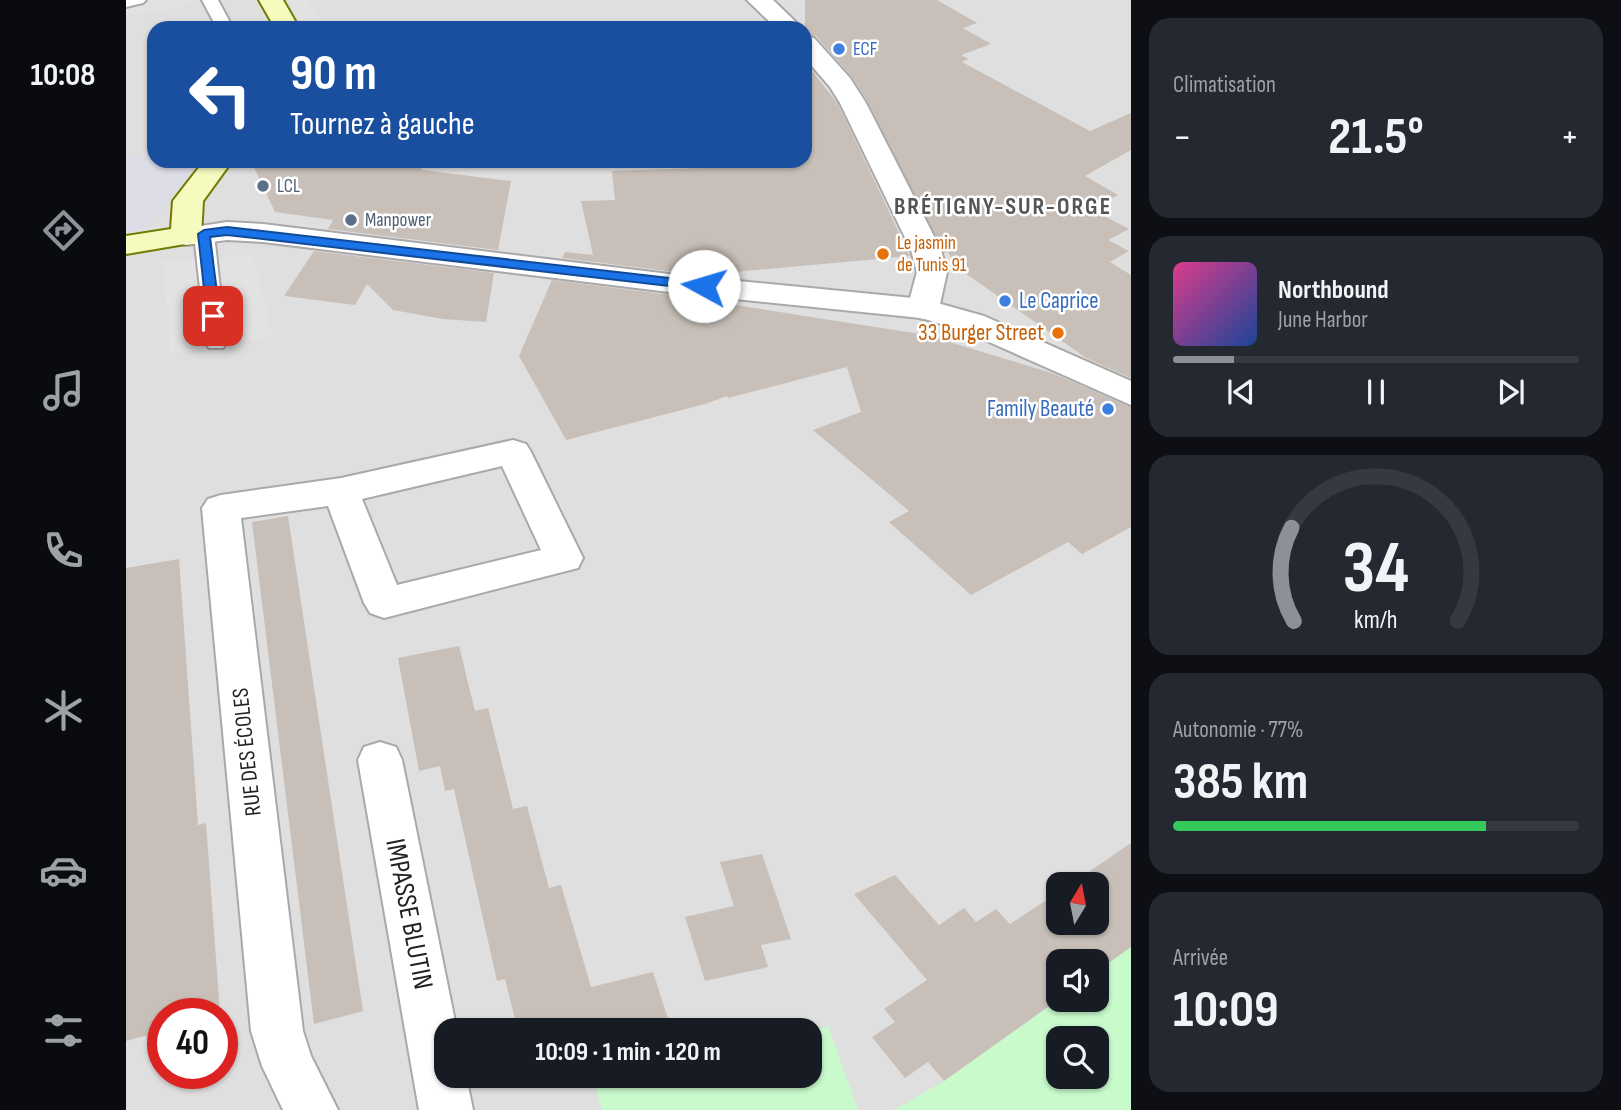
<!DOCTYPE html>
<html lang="fr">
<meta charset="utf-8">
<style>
body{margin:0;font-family:"Sofia Sans Condensed",sans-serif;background:#242831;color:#f1f3f6;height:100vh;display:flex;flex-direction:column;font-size:26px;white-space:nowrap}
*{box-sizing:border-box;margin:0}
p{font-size:23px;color:#9ea1a6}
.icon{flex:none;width:38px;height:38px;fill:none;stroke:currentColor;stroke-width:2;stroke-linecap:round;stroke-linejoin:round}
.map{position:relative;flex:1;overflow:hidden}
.side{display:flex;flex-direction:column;gap:18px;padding:18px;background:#0d0f14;width:490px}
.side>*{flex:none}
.top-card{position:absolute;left:21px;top:21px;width:665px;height:147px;border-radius:21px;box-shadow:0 2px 5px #0004;background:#1a4fa0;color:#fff;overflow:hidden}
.needle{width:46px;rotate:10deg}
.controls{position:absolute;left:920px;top:872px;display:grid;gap:14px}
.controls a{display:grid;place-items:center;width:63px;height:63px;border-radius:14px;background:#171b24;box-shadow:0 2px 5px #0004;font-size:35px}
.speed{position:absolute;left:21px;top:998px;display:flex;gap:14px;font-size:35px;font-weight:700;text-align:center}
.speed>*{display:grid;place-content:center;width:91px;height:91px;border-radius:50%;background:#171b24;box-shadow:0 2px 5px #0004;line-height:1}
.speed .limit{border:10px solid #d22;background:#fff;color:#111}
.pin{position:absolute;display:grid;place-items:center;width:60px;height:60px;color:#fff;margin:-30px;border-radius:14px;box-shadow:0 4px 10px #0006}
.me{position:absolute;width:77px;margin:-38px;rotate:276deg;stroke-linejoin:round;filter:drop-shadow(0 0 5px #0008)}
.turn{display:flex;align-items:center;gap:24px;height:147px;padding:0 28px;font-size:32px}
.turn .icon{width:91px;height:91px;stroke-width:2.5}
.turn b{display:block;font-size:49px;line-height:60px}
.big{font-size:52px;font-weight:700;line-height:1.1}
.side .card{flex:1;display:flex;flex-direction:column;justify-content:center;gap:10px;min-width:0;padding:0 24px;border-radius:21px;background:#242831}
.side .dial{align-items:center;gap:0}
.dial svg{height:182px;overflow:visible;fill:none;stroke:#363941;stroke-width:7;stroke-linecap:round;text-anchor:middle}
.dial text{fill:#f1f3f6;stroke:none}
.song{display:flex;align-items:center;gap:21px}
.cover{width:84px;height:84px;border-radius:10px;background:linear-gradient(135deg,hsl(330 70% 55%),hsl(220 70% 35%))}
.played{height:7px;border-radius:4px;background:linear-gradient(90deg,#8c9099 15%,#363941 15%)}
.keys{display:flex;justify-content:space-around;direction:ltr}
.heat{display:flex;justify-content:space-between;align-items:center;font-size:38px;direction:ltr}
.charge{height:10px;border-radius:5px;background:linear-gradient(90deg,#34c759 77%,#363941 0)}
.trip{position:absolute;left:308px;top:1018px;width:388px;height:70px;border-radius:21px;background:#171b24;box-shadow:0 2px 5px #0004;font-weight:700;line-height:70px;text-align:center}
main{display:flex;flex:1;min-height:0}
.dock{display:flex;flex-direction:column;width:126px;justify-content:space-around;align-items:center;background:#090b0e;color:#9ea1a6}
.dock .icon{width:49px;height:49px}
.dock .active{color:#8c9099}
.dock b{font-size:32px;color:#f1f3f6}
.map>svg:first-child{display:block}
</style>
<main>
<nav class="dock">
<b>10:08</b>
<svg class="icon active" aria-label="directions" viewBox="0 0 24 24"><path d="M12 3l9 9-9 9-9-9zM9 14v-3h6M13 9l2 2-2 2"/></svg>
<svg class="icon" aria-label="music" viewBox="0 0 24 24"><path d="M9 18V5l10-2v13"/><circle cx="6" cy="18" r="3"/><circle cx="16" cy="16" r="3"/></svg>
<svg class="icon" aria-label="phone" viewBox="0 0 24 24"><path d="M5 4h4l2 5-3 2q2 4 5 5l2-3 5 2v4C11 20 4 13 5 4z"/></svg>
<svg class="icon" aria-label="climate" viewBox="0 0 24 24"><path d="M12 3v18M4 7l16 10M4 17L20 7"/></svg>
<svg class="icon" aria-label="car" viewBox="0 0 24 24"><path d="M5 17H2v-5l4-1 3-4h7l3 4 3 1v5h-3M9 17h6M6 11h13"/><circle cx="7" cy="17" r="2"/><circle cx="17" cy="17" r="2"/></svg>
<svg class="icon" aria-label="filters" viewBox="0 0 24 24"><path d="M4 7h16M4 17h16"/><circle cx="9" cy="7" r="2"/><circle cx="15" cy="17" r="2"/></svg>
</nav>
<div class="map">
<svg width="1005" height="1110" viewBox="0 0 1005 1110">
<rect width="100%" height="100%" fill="#f2efe9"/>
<path fill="#e0dfdf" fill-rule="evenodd" d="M 0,0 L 1005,0 L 1005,1110 L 0,1110 ZM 28,28 L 679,28 L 679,161 L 28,161 ZM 933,884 L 971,884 L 971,922 L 933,922 ZM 933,961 L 971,961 L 971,999 L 933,999 ZM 37,1013 L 96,1013 L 96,1073 L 37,1073 ZM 320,1031 L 684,1031 L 684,1076 L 320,1076 ZM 933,1038 L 971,1038 L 971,1076 L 933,1076 Z"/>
<path fill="#c8facc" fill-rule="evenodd" d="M 1005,947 L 1005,1110 L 768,1110 L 818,1081 L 933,999 L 971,999 L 971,971 ZM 933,1038 L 971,1038 L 971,1076 L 933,1076 Z
M 702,1026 L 732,1110 L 476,1110 L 469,1086 L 507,1076 L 684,1076 L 684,1031 Z"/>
<path fill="#e2e2e2" d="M 0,0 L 64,0 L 66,5 L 0,16 Z
M 161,0 L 182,0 L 199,28 L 178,28 Z
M 127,255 L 146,336 L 44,354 L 37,261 Z"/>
<path fill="#dddde8" d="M 28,153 L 28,161 L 72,161 L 19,229 L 0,232 L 0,158 Z"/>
<path fill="#c7bfb8" d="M 679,0 L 811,0 L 851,23 L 837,28 L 865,44 L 835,55 L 842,59 L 836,62 L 964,131 L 1005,113 L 1005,150 L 959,176 L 992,195 L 965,209 L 1003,229 L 982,240 L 1003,251 L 984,262 L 1005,275 L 1005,378 L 960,358 L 829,266 L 822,252 L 818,253 L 742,102 L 726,77 L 690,36 L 679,34 Z
M 679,62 L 712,104 L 784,256 L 574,275 L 436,258 L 439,252 L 467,255 L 455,201 L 489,200 L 486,171 L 602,167 L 600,161 L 679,161 Z
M 125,161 L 295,161 L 296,170 L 385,181 L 372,250 L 202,229 L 207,220 L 149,212 Z
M 188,251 L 368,273 L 360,322 L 317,319 L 267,310 L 241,284 L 229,305 L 158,296 Z
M 426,280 L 545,295 L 800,335 L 926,373 L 1005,407 L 1005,527 L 956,554 L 942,542 L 845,595 L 763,522 L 783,511 L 687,430 L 735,412 L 721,367 L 602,398 L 601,396 L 579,404 L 440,440 L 393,356 Z
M 162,516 L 237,1011 L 188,1024 L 126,522 Z
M 53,559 L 72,825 L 80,823 L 94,1013 L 37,1013 L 37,1031 L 0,1041 L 0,568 Z
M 333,646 L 349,711 L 362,708 L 387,809 L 401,806 L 423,888 L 435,885 L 465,987 L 527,972 L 546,1031 L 392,1031 L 379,979 L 371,981 L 328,789 L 319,791 L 314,766 L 293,771 L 272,658 Z
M 1005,843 L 1005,947 L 971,971 L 971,961 L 933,961 L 933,999 L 818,1081 L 802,1062 L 779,1078 L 746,1037 L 769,1022 L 758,1009 L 801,980 L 728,894 L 769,875 L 813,925 L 838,908 L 850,922 L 870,909 L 884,924 L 933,892 L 933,922 L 971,922 L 971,884 L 945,884 Z
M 636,854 L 665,939 L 635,945 L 642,967 L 579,981 L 559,917 L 608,906 L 594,862 Z"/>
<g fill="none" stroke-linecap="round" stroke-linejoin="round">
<g stroke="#a9a9a9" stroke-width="4">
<path id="service" d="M 0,0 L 20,0 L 17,3 L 0,7 Z
M 76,0 L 92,0 L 107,28 L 91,28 Z
M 78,228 L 88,234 L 100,343 L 97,348 L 83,348 L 80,343 L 68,234 Z"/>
</g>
<g stroke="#a9a9a9" stroke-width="4">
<path id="minor" d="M 621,0 L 647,0 L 676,28 L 650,28 Z
M 679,36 L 688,38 L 724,78 L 740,103 L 815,250 L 821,272 L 813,309 L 808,316 L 797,319 L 786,316 L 781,309 L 791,272 L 785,250 L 714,103 L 704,87 L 679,58 Z
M 387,440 L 400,444 L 405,452 L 457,558 L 452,568 L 258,618 L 244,613 L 238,603 L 202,506 L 115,518 L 177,1031 L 185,1056 L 212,1110 L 157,1110 L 136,1066 L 125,1031 L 76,508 L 82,499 L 95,495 L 215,478 ZM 376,466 L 415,550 L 271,585 L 236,499 Z
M 254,742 L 270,747 L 276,760 L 331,1031 L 320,1031 L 320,1076 L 340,1076 L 347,1110 L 293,1110 L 232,760 L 238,747 Z"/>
</g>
<g stroke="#a9a9a9" stroke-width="4">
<path id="tertiary" d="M 101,222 L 137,224 L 551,275 L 797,299 L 858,316 L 1005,381 L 1005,405 L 836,330 L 795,318 L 551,293 L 137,242 L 101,240 L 60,245 L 49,242 L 45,236 L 49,230 Z"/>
</g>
<g stroke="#707d05" stroke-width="4">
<path id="secondary" d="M 133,0 L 157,0 L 173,28 L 149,28 Z
M 78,161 L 106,161 L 77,201 L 75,236 L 71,242 L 0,254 L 0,236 L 45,229 L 47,201 Z"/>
</g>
<use href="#service" fill="#fff" fill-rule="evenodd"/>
<use href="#minor" fill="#fff" fill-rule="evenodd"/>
<use href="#tertiary" fill="#fff" fill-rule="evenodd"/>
<use href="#secondary" fill="#f7fabf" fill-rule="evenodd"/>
</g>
<path fill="#1a73e8" stroke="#114b97" stroke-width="2" d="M 101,227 L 578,282 L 585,286 L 578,290 L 101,235 L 84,237 L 94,316 L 87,320 L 81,316 L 72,234 L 78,230 Z"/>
<g fill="#3f7fe0" stroke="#fff" stroke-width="2.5">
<circle cx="713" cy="49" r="7"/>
<circle cx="879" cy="301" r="7"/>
<circle cx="982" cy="409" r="7"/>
</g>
<g fill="#5c6f8a" stroke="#fff" stroke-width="2.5">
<circle cx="137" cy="186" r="7"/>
<circle cx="225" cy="220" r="7"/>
</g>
<g fill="#e8710a" stroke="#fff" stroke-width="2.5">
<circle cx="757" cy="254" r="7"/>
<circle cx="932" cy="333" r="7"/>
</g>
<g text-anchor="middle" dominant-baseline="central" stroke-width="5" stroke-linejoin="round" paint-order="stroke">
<g font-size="19" fill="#366cbe" stroke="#fff" text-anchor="start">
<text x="727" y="49">ECF</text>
</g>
<g font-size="19" fill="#4e5e75" stroke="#fff" text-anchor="start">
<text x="151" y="186">LCL</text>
<text x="239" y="220">Manpower</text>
</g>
<g font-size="19" fill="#c56008" stroke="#fff" text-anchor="start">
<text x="771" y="243">Le jasmin<tspan x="771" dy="22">de Tunis 91</tspan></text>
</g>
<g font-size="23" fill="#366cbe" stroke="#fff" text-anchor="start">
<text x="893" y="301">Le Caprice</text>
<text x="968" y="409" text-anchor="end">Family Beauté</text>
</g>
<g font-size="23" fill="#c56008" stroke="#fff" text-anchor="end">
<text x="918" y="333">33 Burger Street</text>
</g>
<g font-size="23" fill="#222" stroke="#fff">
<text transform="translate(121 752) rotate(-96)">RUE DES ÉCOLES</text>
</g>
<g font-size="24" font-weight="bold" letter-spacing="2" fill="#555" stroke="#fff">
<text x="877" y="206">BRÉTIGNY-SUR-ORGE</text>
</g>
<g font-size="28" fill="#222" stroke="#fff">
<text transform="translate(283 914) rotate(79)">IMPASSE BLUTIN</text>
</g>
</g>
</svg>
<div class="controls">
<a><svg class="needle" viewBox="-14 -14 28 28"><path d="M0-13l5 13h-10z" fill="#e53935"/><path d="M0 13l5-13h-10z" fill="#9ea1a6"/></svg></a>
<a><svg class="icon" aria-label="sound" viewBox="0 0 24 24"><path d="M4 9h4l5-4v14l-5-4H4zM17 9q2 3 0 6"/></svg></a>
<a><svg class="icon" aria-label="search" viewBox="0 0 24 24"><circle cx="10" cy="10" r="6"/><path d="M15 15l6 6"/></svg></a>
</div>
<div class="speed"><div class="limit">40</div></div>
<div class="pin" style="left:87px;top:316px;background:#d93025"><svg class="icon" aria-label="arrive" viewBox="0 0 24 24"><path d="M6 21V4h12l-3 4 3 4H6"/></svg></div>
<svg class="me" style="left:578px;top:286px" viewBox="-20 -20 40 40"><circle r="19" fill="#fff"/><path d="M0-13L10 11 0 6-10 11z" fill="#1a73e8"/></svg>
<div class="trip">10:09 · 1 min · 120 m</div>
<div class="top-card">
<div class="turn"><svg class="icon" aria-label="left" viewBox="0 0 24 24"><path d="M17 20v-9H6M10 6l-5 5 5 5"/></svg><div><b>90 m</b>Tournez à gauche</div></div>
</div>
</div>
<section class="side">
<div class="card"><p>Climatisation</p>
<div class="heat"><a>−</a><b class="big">21.5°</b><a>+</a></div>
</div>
<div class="card">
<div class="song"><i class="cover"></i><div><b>Northbound</b><p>June Harbor</p></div></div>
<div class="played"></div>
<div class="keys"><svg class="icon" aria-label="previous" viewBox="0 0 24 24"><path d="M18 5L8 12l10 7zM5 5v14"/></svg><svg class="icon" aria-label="pause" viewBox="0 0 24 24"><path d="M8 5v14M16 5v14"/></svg><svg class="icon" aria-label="next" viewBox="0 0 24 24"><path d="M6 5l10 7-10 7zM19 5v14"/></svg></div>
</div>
<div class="card dial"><svg viewBox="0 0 100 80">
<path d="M14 69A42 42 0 1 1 86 69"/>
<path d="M14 69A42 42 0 0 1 13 28" stroke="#8c9099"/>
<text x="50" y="56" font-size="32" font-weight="700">34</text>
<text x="50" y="72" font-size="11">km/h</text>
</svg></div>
<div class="card"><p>Autonomie · 77%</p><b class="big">385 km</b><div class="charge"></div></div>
<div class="card"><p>Arrivée</p><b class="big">10:09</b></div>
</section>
</main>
